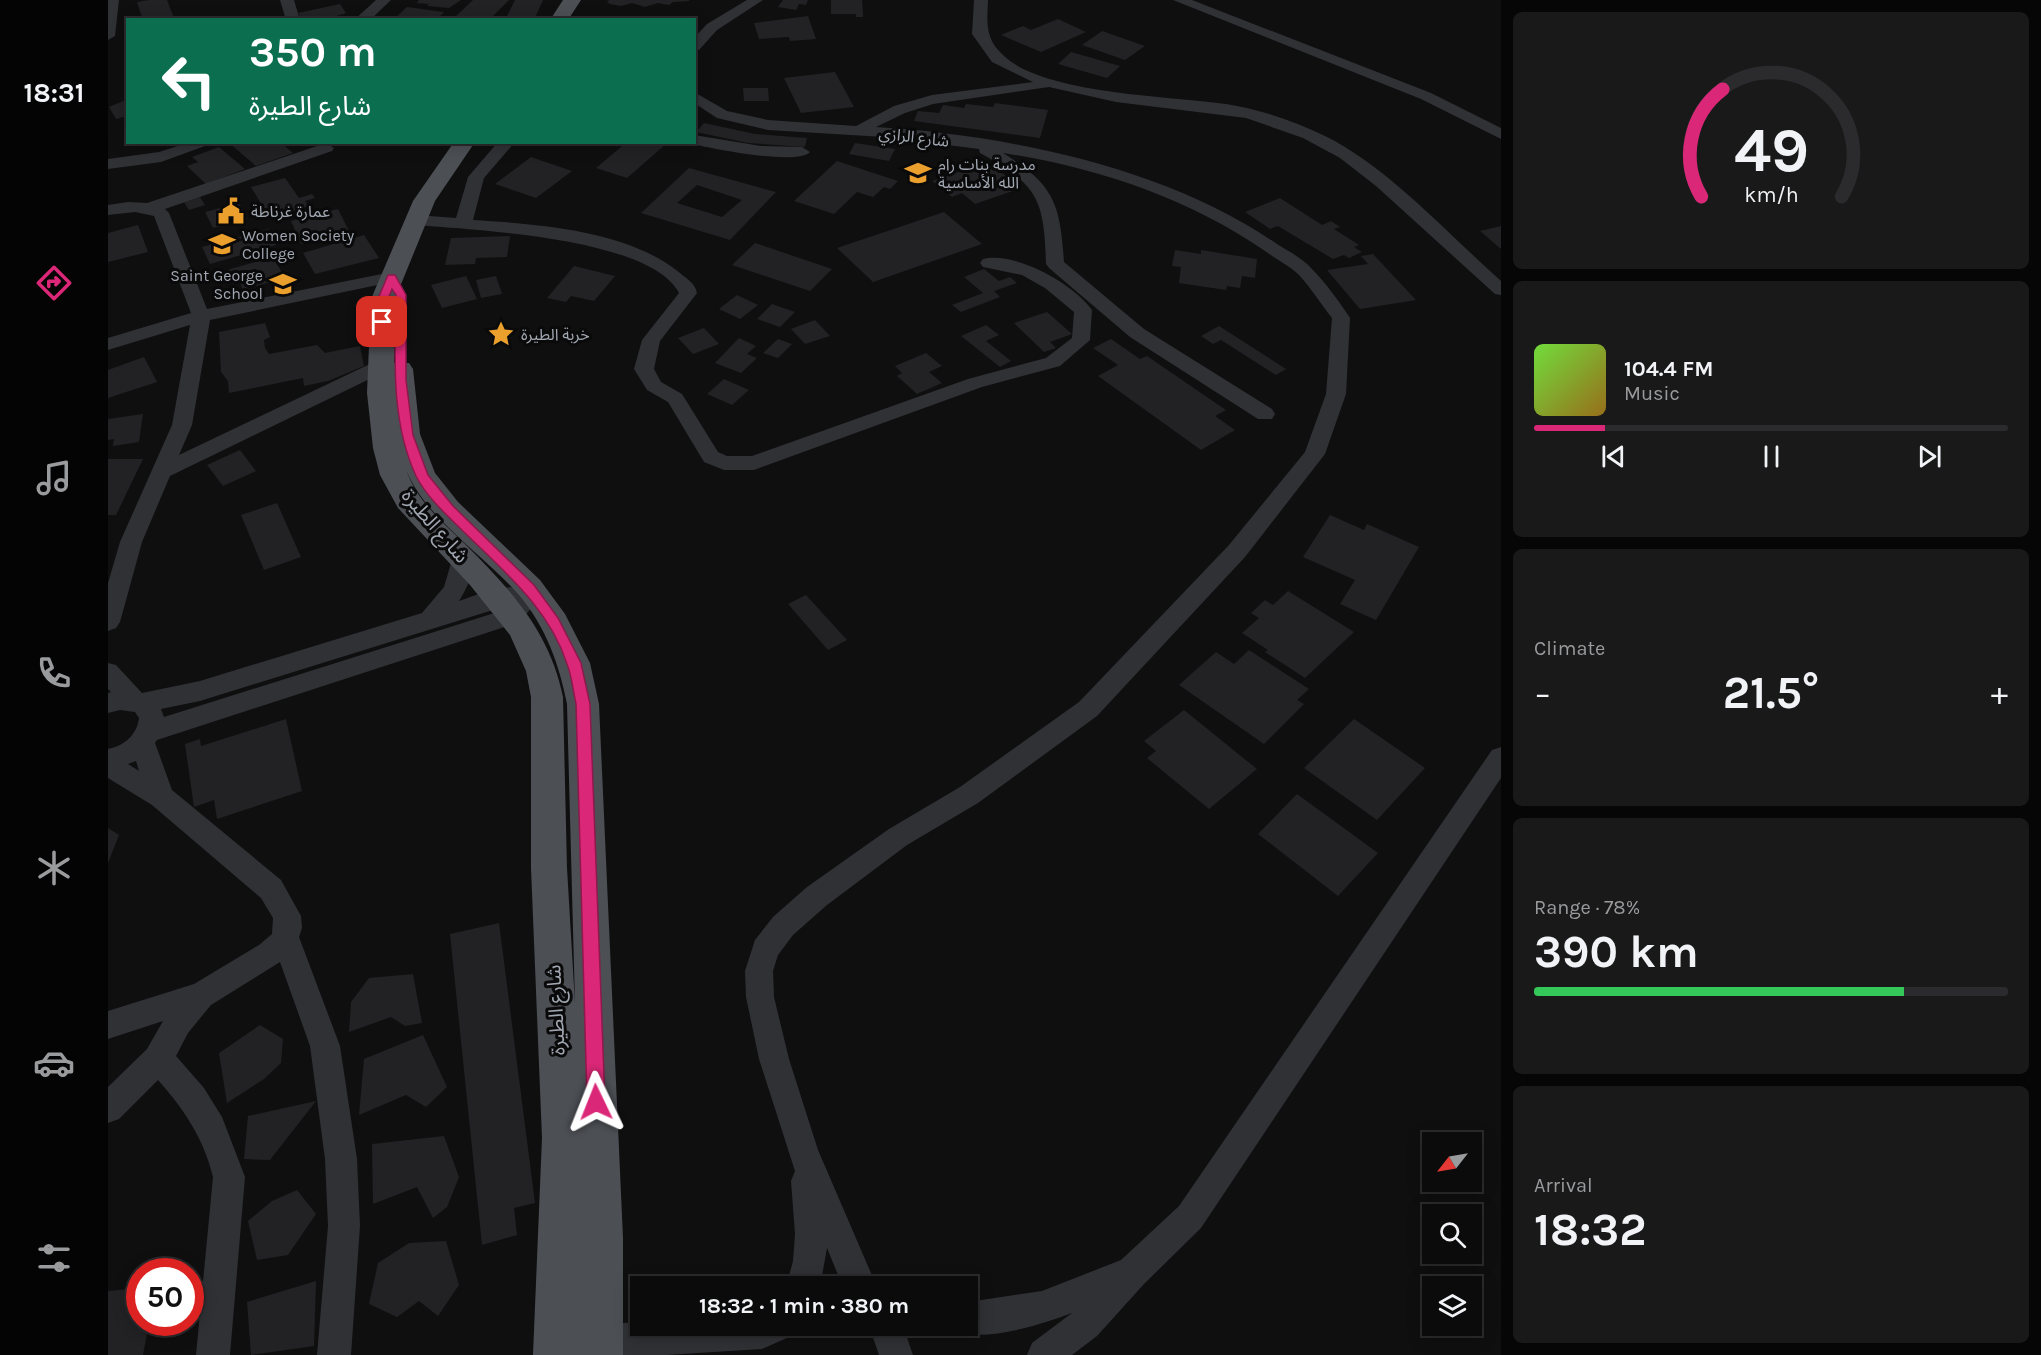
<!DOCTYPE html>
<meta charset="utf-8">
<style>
body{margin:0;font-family:Karla,"Noto Sans Arabic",sans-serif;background:#19191a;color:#f1f3f6;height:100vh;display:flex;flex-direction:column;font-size:22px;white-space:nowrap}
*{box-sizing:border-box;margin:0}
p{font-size:20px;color:#9a9b9d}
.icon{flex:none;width:33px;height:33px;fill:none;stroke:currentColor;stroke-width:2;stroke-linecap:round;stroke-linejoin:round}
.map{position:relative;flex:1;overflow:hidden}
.details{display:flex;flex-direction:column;gap:12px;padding:12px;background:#060607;width:540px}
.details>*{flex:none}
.hud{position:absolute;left:18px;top:18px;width:570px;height:126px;border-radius:0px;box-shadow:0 3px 15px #0003,0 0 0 2px #2b2b2d;background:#0b6e4f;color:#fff;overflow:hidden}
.needle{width:39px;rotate:239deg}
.tools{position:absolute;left:1314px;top:1132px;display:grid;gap:12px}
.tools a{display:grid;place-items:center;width:60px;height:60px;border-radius:0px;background:#0b0b0c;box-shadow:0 3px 15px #0003,0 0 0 2px #2b2b2d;font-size:30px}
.speed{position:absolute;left:18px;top:1258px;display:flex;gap:12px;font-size:30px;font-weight:700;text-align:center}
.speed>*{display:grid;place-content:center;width:78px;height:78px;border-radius:50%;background:#0b0b0c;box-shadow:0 3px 15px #0003,0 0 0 2px #2b2b2d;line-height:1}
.speed .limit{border:9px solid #d22;background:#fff;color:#111}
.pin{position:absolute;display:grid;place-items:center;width:51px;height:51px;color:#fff;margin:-26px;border-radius:12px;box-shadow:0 3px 9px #0006}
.me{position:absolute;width:66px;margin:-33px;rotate:358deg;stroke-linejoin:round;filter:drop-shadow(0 0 4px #0008)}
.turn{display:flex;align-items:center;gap:21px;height:126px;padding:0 24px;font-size:27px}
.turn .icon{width:78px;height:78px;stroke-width:2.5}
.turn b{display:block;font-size:42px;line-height:51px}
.big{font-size:45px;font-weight:700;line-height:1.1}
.details .card{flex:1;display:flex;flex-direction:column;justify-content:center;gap:9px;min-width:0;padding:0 21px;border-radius:9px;background:#19191a}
.details .dial{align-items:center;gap:0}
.dial svg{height:156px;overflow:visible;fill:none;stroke:#2b2b2d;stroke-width:7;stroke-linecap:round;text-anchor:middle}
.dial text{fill:#f1f3f6;stroke:none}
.song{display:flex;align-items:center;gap:18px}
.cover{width:72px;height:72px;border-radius:9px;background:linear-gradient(135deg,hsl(100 70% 55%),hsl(40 70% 35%))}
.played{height:6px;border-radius:3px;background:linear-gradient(90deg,#db2777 15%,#2b2b2d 15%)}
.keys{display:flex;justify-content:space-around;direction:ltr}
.heat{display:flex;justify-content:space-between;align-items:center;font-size:33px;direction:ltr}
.charge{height:9px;border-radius:4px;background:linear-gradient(90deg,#34c759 78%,#2b2b2d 0)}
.trip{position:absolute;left:522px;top:1276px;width:348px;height:60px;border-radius:0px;background:#0b0b0c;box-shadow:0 3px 15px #0003,0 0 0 2px #2b2b2d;font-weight:700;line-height:60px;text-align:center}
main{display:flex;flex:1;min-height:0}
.dock{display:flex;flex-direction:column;width:108px;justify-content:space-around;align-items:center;background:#040405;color:#9a9b9d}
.dock .icon{width:42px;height:42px}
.dock .selected{color:#db2777}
.dock b{font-size:27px;color:#f1f3f6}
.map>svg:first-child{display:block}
</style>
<main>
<nav class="dock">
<b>18:31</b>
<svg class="icon selected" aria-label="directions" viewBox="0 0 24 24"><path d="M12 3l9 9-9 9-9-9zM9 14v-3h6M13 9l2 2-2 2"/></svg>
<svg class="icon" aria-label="music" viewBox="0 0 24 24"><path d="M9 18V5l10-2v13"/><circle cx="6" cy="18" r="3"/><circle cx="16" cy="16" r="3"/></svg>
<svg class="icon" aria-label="phone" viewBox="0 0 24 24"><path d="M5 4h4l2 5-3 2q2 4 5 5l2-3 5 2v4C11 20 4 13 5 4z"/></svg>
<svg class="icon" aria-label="climate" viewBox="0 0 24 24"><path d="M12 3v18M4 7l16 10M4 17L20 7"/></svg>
<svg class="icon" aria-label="car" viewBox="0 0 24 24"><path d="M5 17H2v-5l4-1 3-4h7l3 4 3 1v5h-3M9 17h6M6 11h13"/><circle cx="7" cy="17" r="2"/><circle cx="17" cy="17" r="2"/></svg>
<svg class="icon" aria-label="filters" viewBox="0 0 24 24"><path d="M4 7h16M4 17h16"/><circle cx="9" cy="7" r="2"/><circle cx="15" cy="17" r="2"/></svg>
</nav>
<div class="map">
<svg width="1393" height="1355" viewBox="0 0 1393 1355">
<rect width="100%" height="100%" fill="#0f0f10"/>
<path fill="#222225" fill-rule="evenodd" d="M 41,0 L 59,0 L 66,18 L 35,20 L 29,2 Z
M 311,0 L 353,0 L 341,8 L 319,6 L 321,4 L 309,3 Z
M 365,0 L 401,0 L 381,20 L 346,18 Z
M 407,0 L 435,0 L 426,20 L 397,20 Z
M 501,0 L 581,0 L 581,1 L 565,2 L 561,5 L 550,3 L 537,7 L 524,3 L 513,6 L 502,4 L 499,2 Z
M 675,0 L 700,0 L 698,5 L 691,4 L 688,10 L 670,7 Z
M 723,0 L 754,0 L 755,17 L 748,17 L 748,14 L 723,14 Z
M 232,4 L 238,13 L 216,20 L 194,20 L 190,13 Z
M 299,7 L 336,12 L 328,20 L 285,20 Z
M 700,16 L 708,39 L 682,41 L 681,37 L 651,39 L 646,23 Z
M 950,19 L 978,32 L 933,52 L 893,35 L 915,26 L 923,30 Z
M 994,31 L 1037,46 L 1017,60 L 974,45 Z
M 963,52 L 1012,66 L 999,78 L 950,64 Z
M 727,72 L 746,107 L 693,113 L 676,78 Z
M 635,88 L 660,88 L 661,101 L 636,101 Z
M 20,99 L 20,116 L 8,119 L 1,107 Z
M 887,103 L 940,110 L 932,138 L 806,121 L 810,111 L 831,113 L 835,105 L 856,108 L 858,104 L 885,107 Z
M 596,123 L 647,134 L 699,138 L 697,147 L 640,143 L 588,132 Z
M 120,142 L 172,142 L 185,153 L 148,166 Z
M 519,142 L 558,144 L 519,178 L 488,168 Z
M 747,143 L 787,149 L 781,161 L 741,154 Z
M 111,147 L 137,169 L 98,184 L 79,166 L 90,162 L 84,157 Z
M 423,157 L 464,171 L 428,198 L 387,184 Z
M 729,161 L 790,181 L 782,189 L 776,187 L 765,197 L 749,192 L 726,214 L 686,201 Z
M 879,162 L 914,188 L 867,204 L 854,193 L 844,197 L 824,181 Z
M 581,168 L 668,192 L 622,240 L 533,213 ZM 589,185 L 634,200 L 614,217 L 569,203 Z
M 177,178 L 191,198 L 204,194 L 207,198 L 197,201 L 201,206 L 162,218 L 143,187 Z
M 92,197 L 97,205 L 81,210 L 76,202 Z
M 1172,198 L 1214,225 L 1223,221 L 1232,227 L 1226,229 L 1251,245 L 1246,247 L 1254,252 L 1241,258 L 1236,255 L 1225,259 L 1170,226 L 1162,229 L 1137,212 Z
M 131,203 L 139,219 L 105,228 L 97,212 Z
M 230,209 L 241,231 L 193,244 L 183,221 Z
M 836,212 L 874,244 L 765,282 L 729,248 Z
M 30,225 L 40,252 L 0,262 L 0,233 Z
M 1393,226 L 1393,249 L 1372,231 Z
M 160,229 L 168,245 L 102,264 L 94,247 Z
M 256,235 L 271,258 L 207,274 L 195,253 Z
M 402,236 L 399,257 L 368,258 L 367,264 L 337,265 L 343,238 Z
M 647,243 L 724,269 L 702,291 L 624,265 Z
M 1067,250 L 1093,254 L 1093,250 L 1149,259 L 1147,278 L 1134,276 L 1132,288 L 1119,286 L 1118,290 L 1071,283 L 1073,267 L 1064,266 Z
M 1265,254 L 1308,300 L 1252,309 L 1219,270 L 1260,264 L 1253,256 Z
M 165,257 L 177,278 L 135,290 L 132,283 L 125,284 L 119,270 Z
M 466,266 L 507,276 L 486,301 L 463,296 L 458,302 L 439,298 Z
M 876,269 L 891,281 L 902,277 L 909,283 L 886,291 L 892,297 L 853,312 L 844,305 L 875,293 L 856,277 Z
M 358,276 L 369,299 L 334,308 L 323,285 Z
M 388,276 L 394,294 L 373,298 L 368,280 Z
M 629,295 L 650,305 L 632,319 L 611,309 Z
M 664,304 L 687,312 L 672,327 L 649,319 Z
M 939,312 L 964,334 L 942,342 L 948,348 L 936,352 L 906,323 Z
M 707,320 L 722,336 L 697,344 L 683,329 Z
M 157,323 L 162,337 L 156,340 L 157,348 L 161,354 L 209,345 L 217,353 L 252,346 L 256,366 L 220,381 L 196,386 L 195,378 L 121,393 L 120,381 L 113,372 L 111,332 Z
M 878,325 L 891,335 L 878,341 L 903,361 L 892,367 L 853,336 Z
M 1111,326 L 1178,369 L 1168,375 L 1113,340 L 1105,344 L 1093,336 Z
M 596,328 L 611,344 L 585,354 L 570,338 Z
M 631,338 L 648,346 L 639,354 L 649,358 L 633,373 L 607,363 Z
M 670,339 L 684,344 L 670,358 L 655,353 Z
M 1003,339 L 1032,359 L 1039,356 L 1118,410 L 1107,416 L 1127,430 L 1093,450 L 990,376 L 1010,365 L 985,348 Z
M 818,353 L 834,366 L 821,372 L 834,383 L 809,394 L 789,376 L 794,373 L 787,366 Z
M 36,357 L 49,382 L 0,398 L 0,370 Z
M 616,379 L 641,390 L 624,405 L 599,394 Z
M 35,414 L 31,442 L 5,446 L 6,439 L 0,440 L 0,419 Z
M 132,450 L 148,471 L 115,486 L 99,465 Z
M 0,459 L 35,459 L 8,515 L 0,515 Z
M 169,503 L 193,557 L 156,570 L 133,515 Z
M 1222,515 L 1256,530 L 1259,524 L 1311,547 L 1268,620 L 1232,604 L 1247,580 L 1195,557 Z
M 1180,591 L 1246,632 L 1197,678 L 1157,652 L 1160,650 L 1134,633 L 1151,618 L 1143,613 L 1157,600 L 1165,605 Z
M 698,595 L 739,640 L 720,650 L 680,604 Z
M 1141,650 L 1201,689 L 1189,700 L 1196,704 L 1156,744 L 1071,685 L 1108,652 L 1126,664 Z
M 1076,710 L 1149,769 L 1101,809 L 1039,758 L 1048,751 L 1036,741 Z
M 178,719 L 194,791 L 109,819 L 106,800 L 86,807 L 77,744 L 92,739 L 93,746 Z
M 1246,719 L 1317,768 L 1269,820 L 1196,768 Z
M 1189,794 L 1270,853 L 1230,896 L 1150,834 Z
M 0,828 L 11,835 L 0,863 Z
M 391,923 L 427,1203 L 406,1208 L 409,1235 L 374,1245 L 342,934 Z
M 305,974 L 314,1023 L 297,1026 L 283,1017 L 241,1032 L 243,1002 L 261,978 Z
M 152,1025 L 175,1039 L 173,1063 L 156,1079 L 119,1103 L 111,1053 Z
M 315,1035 L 339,1087 L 318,1107 L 298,1095 L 251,1115 L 256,1059 Z
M 208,1101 L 162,1160 L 136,1159 L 140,1116 Z
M 336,1136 L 351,1177 L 339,1207 L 325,1218 L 309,1187 L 265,1204 L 264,1144 Z
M 189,1190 L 208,1214 L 180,1255 L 149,1260 L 140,1221 L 164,1201 Z
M 338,1241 L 351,1285 L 330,1316 L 311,1301 L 289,1317 L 261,1304 L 270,1263 L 301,1243 Z
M 208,1281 L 206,1346 L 143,1355 L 139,1302 Z
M 32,1288 L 32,1323 L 41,1323 L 35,1355 L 0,1355 L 0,1291 Z"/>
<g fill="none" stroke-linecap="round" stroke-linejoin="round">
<path fill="#303135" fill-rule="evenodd" d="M 0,0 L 11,0 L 7,36 L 0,40 Z
M 172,0 L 186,0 L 192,20 L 178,20 Z
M 268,0 L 283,0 L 262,20 L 246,20 Z
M 639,0 L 655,0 L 609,30 L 591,50 L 586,51 L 586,38 L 599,24 Z
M 866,0 L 880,0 C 879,22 877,38 894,54 C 932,94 1063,96 1118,104 C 1151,109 1187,121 1217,136 C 1280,167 1340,234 1393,281 L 1393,295 L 1387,294 L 1268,186 L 1232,158 L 1195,138 L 1138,118 L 1008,102 L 941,87 L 825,104 L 797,113 L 768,127 C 899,135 1056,167 1166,242 C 1178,250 1193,257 1203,268 C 1217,282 1231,301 1242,318 L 1238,394 L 1217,454 L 1137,557 L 989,716 L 870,803 L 799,845 L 719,905 L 685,935 L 670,955 L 665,971 L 666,997 L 681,1059 L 710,1150 L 769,1287 L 735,1287 L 719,1248 L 712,1287 L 678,1287 L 685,1261 L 687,1234 L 683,1181 L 687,1171 L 651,1059 L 638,997 L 637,971 L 647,940 L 665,917 L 699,887 L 781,829 L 852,787 L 971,702 L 1121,545 L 1197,452 L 1218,394 L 1224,318 C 1213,304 1203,288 1191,275 C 1182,266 1168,259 1157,251 C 1080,198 987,167 895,153 C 947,185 952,204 956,262 L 1036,329 L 1164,409 L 1167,414 L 1164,419 L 1150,419 L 1022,337 L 941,268 L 938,264 C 936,200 931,185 872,153 L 871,149 L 776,137 L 660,130 L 609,118 L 586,103 L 586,92 L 619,111 L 660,120 L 748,126 L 786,106 L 824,95 L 925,82 L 884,62 L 864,34 Z
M 1065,0 L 1084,0 L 1323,93 L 1393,128 L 1393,139 L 1313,99 Z
M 586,135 L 653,146 L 694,147 L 702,152 C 690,166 600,148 580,143 L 586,142 Z
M 82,142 L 108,142 L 53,162 L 0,169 L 0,159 L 51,152 Z
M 390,142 L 407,142 L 376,178 L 365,220 C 430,224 520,230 572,273 C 579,279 587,283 589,293 L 552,341 L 546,369 L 553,382 L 574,394 L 610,452 L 619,456 L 644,456 L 860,379 L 938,358 L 964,338 L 966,312 L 937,288 L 914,275 L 875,267 L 872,263 L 875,259 C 907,251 966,284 984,310 L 982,340 L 952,366 L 874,387 L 646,470 L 616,470 L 596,462 L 560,402 L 539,390 L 526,369 L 534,340 L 571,293 C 542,237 365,230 308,225 L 300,220 L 308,215 L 348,218 L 360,177 Z
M 218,143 L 226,148 L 224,151 L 57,209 L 61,213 L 99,309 L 284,272 L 293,277 L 284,282 L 102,320 L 84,425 L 71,455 L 266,362 L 280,362 L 283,366 L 280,370 L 62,476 L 34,542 L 12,622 L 8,628 L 0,631 L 0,583 L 12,542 L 64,425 L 82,325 L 0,350 L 0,338 L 83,313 L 46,216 L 27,212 L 0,215 L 0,205 L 20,202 L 39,203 Z
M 354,551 L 362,553 C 370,568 359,588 351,601 C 370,595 395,583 414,589 L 425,584 L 433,586 L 436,592 L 412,622 L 49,740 L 47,743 L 64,790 L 173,880 L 193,916 L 194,928 L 191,937 L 232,1046 L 249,1159 L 252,1226 L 243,1355 L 209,1355 L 220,1226 L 217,1159 L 202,1046 L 172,962 L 103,1005 L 80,1033 L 68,1056 L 96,1088 L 114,1117 L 137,1177 L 122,1355 L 88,1355 L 105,1177 C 96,1139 76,1109 50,1080 L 11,1119 L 0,1123 L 0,1087 L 39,1049 L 55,1021 L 0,1039 L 0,1011 L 86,984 L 151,945 L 164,934 L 165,918 L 153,898 L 44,805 L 0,778 L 0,749 C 16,746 29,735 31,718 L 27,712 L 12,710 L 0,713 L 0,693 L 3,692 L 0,689 L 0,663 L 8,665 L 34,693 L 92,681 L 314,613 L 336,587 L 346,553 ZM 401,605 L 396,610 L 56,717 L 53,709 L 92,701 ZM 28,761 L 31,771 L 20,764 Z
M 1393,747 L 1393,778 L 1093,1228 L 1036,1284 L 989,1336 L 964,1355 L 919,1355 L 924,1343 L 964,1313 C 935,1324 876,1343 848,1331 L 846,1326 L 860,1326 L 860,1302 L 934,1291 L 1013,1260 L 1071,1206 L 1384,750 Z
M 532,1322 L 532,1326 L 684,1326 L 679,1338 L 654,1349 L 558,1355 L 460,1355 C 473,1323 502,1324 532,1322 Z
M 761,1326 L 795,1326 L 805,1355 L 771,1355 Z"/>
<path fill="#4c4f54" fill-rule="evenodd" d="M 455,0 L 473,0 L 460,20 L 442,20 Z
M 346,142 L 367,142 L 327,201 L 287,299 L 286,363 L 301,363 L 305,369 L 312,434 L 327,473 L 350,502 L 432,580 L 457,614 L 482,663 L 491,704 L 515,1238 L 515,1355 L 425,1355 L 434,1138 L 423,868 L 423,697 L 418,671 L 402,635 L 362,585 L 290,508 L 272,475 L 265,448 L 259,393 L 263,299 L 305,201 ZM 298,469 C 314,515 379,558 411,595 C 438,627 451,664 459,704 L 467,1004 L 459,868 L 455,697 C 442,632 403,590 357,544 C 335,523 307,499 298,469 Z"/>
</g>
<path fill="#db2777" stroke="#8e194d" stroke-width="1.5" d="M 280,275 L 287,275 L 298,295 L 298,380 L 305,435 L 320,475 L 345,506 L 426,585 L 450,618 L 473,663 L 482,704 L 497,1102 L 494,1108 L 488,1111 L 482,1108 L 479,1102 L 468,704 C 465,691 464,676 459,664 C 442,610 398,573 359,535 C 342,518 319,498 308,476 C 282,420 287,355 288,295 L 284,289 L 280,299 L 280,322 L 274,325 L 269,322 L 270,299 Z"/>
<defs>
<g id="school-bare" transform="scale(2.07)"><path d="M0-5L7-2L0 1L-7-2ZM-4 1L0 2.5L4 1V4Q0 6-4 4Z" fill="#eba02d" stroke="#0a0a0b" stroke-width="2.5" paint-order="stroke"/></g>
<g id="civic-bare" transform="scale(2.07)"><path d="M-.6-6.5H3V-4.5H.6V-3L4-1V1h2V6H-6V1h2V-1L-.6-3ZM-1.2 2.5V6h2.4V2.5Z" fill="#eba02d" stroke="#0a0a0b" stroke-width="2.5" paint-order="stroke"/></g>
<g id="university-bare" transform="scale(2.07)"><path d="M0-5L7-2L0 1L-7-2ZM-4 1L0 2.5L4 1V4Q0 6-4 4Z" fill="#eba02d" stroke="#0a0a0b" stroke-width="2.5" paint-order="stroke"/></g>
<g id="sight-bare" transform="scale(2.07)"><path d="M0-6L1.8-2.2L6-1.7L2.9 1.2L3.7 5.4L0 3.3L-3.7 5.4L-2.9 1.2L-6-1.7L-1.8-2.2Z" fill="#eba02d" stroke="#0a0a0b" stroke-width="2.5" paint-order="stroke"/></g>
</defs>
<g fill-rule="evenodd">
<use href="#school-bare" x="810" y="173"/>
<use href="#civic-bare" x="123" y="211"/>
<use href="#university-bare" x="114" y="244"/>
<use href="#school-bare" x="175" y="284"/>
<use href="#sight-bare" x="393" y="334"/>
</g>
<g text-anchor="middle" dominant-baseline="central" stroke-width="6" stroke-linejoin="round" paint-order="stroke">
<g font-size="16" fill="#a1a7b1" stroke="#0a0a0b">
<text transform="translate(806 137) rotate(7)">شارع الرازي</text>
</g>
<g font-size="16" fill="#a1a7b1" stroke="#0a0a0b" text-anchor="start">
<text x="830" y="164">مدرسة بنات رام<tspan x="830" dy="18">الله الأساسية</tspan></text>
<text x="143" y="211">عمارة غرناطة</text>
<text x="134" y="235">Women Society<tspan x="134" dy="18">College</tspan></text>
<text x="155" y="275" text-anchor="end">Saint George<tspan x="155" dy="18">School</tspan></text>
<text x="413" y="334">خربة الطيرة</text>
</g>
<g font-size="20" fill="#a1a7b1" stroke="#0a0a0b">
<text transform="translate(327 526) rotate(49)">شارع الطيرة</text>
<text transform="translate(448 1010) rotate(-93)">شارع الطيرة</text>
</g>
</g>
</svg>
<div class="tools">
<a><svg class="needle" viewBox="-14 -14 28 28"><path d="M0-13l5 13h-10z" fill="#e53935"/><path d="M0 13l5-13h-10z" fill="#9a9b9d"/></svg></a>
<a><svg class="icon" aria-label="search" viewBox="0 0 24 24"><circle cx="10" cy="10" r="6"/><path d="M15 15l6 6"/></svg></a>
<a><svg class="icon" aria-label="layers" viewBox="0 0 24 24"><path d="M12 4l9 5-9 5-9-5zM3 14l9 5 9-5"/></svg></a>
</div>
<div class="speed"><div class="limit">50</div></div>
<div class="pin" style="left:274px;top:322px;background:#d93025"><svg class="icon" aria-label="arrive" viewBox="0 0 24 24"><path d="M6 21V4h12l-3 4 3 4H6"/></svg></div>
<svg class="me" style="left:488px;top:1102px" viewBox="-20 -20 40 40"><path d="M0-17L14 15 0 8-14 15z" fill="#db2777" stroke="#fff" stroke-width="4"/></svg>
<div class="trip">18:32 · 1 min · 380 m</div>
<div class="hud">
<div class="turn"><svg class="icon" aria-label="left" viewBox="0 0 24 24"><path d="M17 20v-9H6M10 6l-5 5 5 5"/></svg><div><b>350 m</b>شارع الطيرة</div></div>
</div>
</div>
<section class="details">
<div class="card dial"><svg viewBox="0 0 100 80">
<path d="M14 69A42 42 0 1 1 86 69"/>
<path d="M14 69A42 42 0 0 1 25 14" stroke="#db2777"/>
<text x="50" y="56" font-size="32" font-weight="700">49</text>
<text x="50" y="72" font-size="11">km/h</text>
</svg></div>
<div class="card">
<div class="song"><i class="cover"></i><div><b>104.4 FM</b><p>Music</p></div></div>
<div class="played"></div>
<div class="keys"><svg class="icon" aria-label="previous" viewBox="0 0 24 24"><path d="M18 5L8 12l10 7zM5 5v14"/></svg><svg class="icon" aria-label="pause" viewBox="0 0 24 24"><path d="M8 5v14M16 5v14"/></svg><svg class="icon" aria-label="next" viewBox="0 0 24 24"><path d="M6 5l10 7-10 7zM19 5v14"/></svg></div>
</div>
<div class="card"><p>Climate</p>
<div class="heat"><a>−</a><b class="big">21.5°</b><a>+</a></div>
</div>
<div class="card"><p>Range · 78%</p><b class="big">390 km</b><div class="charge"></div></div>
<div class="card"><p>Arrival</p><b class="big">18:32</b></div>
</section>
</main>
